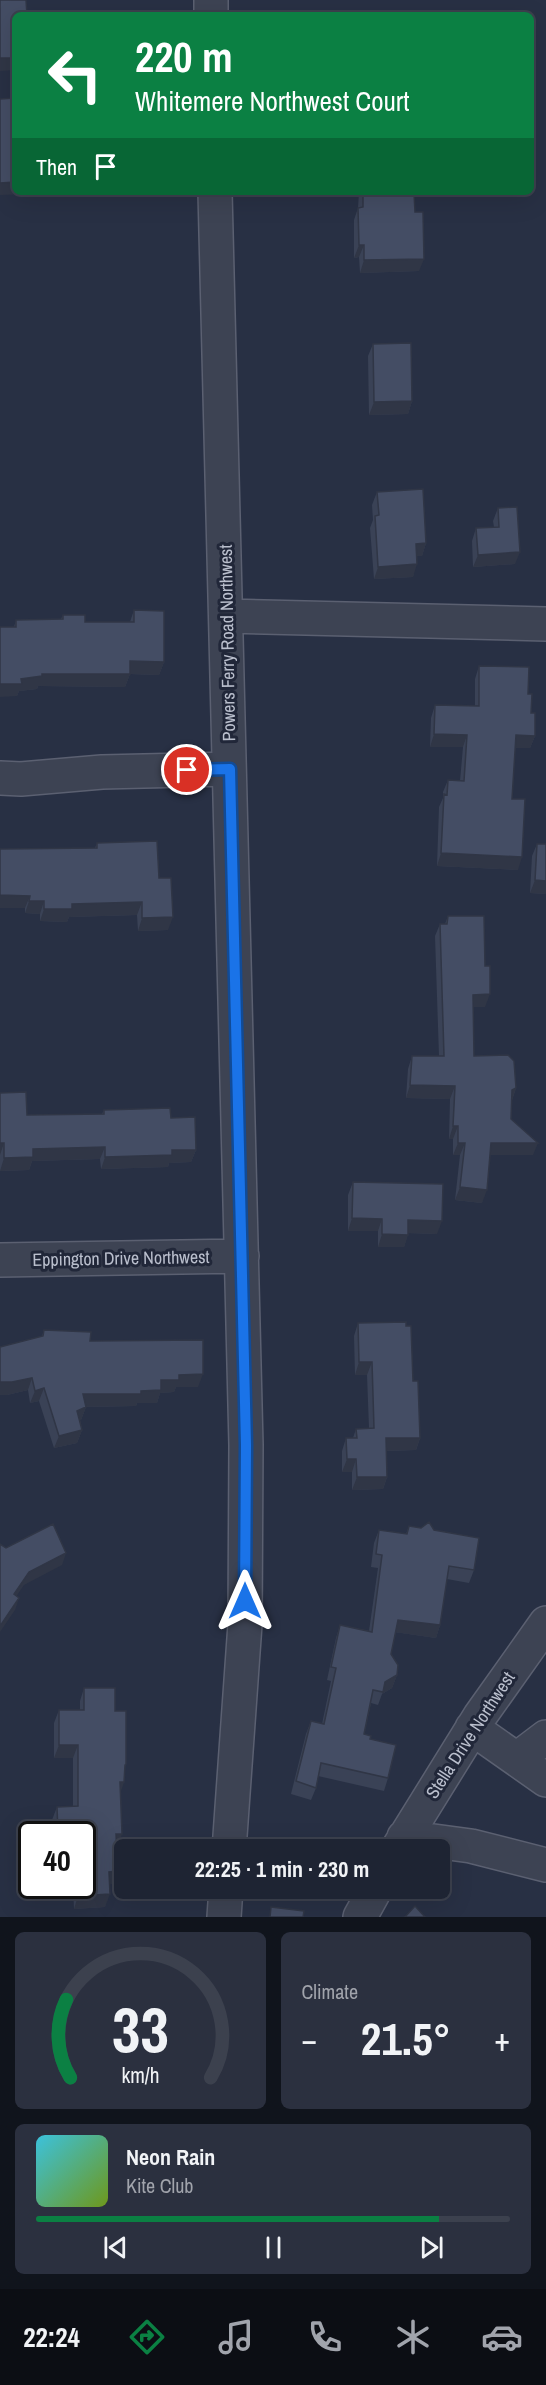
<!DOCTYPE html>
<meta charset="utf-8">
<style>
body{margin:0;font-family:"Archivo Narrow",sans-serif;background:#2b303f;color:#f1f3f6;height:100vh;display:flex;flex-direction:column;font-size:22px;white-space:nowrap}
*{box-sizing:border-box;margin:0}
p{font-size:20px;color:#a1a4ac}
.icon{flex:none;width:33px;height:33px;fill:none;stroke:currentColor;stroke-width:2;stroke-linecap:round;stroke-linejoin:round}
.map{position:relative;height:1917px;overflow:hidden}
.sheet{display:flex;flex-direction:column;gap:15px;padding:15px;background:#10141c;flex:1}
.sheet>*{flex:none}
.guide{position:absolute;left:12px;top:12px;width:522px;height:183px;border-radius:9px;box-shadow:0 6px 24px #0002,0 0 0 2px #3c414e;background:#0b8043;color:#fff;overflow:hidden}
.speed{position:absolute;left:18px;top:1821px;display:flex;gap:12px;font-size:30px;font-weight:700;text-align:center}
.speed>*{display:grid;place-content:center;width:78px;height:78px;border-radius:50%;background:#1e2433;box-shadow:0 6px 24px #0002,0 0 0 2px #3c414e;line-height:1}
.speed .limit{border:3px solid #111;border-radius:9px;background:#fff;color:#111}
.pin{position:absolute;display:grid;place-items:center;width:51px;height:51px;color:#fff;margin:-26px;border:3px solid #fff;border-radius:50%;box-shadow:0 2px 6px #0007}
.me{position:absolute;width:66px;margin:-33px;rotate:0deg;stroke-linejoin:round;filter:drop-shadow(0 0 4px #0008)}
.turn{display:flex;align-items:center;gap:21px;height:126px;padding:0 24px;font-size:27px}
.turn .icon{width:78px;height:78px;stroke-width:2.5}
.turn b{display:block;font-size:42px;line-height:51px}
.then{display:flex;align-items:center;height:57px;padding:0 24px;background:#0003;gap:12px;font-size:22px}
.big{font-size:45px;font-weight:700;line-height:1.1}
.sheet .card{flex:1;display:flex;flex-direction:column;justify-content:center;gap:9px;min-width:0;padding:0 21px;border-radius:9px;background:#2b303f}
.sheet .dial{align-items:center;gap:0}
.dial svg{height:156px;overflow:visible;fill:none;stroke:#3c414e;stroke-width:7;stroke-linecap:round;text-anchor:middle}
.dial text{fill:#f1f3f6;stroke:none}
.song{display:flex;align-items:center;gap:18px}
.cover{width:72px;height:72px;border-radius:9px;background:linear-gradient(135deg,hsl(190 70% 55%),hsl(80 70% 35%))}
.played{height:6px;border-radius:3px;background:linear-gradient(90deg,#0b8043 85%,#3c414e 85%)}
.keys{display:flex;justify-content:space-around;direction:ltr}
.heat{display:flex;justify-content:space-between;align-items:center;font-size:33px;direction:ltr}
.sheet .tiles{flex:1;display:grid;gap:15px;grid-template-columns:1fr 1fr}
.card:last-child{grid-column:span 2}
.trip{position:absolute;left:114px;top:1839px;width:336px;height:60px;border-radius:9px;background:#1e2433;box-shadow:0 6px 24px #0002,0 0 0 2px #3c414e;font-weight:700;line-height:60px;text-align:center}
.tabs{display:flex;height:96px;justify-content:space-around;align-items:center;background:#0c0e14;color:#a1a4ac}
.tabs .icon{width:42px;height:42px}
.tabs .on{color:#0b8043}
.tabs b{font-size:27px;color:#f1f3f6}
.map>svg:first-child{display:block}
</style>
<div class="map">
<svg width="546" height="1917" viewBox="0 0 546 1917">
<rect width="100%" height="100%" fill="#283044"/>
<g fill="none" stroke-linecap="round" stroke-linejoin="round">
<g stroke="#5b6071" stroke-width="36">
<path id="minor" d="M 211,0 L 211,15
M 215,192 L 246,1445 L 245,1624 L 229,1850
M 226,616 L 546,624
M 0,778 L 21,779 L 102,772 L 229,769
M 0,1260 L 242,1256
M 472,1728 L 546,1780
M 517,1759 L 546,1737
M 404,1837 L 471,1846 L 546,1865
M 397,1850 L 480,1716 L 546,1623
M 224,1917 L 226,1888
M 360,1917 L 376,1888"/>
</g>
<use href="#minor" stroke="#3d4353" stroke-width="33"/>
</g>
<path fill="#3a4256" d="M 359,192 L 401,192 L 415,212 L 419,271 L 360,273 L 359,257 L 354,258 L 354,220 L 358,208 Z
M 373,344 L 412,401 L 408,414 L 369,415 L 368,356 Z
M 377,492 L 426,543 L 422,556 L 417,556 L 413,577 L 374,579 L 370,528 L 373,520 L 372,505 Z
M 498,508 L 515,564 L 473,567 L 472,541 L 476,528 L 494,527 L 493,521 Z
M 134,610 L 164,662 L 159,675 L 130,674 L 125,687 L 38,686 L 37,689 L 19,691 L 17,696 L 14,627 L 16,620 L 61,619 L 63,615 L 85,622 L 130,622 Z
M 479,666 L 528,694 L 535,736 L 530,748 L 515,748 L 512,799 L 518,870 L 437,866 L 439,807 L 443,798 L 443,792 L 448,780 L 460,781 L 463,747 L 430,747 L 431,718 L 435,705 L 475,706 L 475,679 Z
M 97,843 L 159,878 L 168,930 L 138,931 L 137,915 L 69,917 L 67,922 L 40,921 L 40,914 L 25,913 L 25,908 L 0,908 L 0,849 L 95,848 Z
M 537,844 L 546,894 L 530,893 L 532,856 Z
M 448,916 L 485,1007 L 473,1007 L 474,1056 L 516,1088 L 512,1100 L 511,1119 L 533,1155 L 490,1155 L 482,1203 L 455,1200 L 460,1155 L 453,1155 L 453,1139 L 449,1139 L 450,1099 L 406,1098 L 408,1069 L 412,1056 L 439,1056 L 435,936 L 440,924 L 445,924 Z
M 0,1093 L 27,1115 L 102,1114 L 104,1110 L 171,1118 L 196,1150 L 191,1162 L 169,1163 L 168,1167 L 101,1169 L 100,1159 L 32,1161 L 29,1170 L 0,1171 Z
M 353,1182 L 437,1234 L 408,1233 L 404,1247 L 378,1247 L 378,1231 L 348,1231 L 348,1195 Z
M 358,1323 L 413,1381 L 420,1438 L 416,1450 L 386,1451 L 387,1477 L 383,1489 L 352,1490 L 352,1472 L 342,1472 L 342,1451 L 346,1438 L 353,1438 L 356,1429 L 369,1428 L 367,1375 L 355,1375 L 354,1336 Z
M 44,1330 L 90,1341 L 198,1387 L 176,1387 L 174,1392 L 160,1393 L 157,1403 L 137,1403 L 136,1406 L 86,1407 L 81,1420 L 80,1420 L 82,1430 L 77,1443 L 54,1448 L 39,1401 L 30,1403 L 28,1390 L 7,1395 L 42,1336 Z
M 409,1526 L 434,1530 L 474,1570 L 469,1583 L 447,1579 L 440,1625 L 436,1638 L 395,1632 L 391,1654 L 397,1675 L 392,1688 L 382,1694 L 378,1705 L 371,1703 L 364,1734 L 370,1739 L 388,1778 L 384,1791 L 318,1776 L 316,1788 L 311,1800 L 291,1794 L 306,1734 L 311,1721 L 322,1724 L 331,1681 L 327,1680 L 336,1638 L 340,1625 L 369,1631 L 378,1568 L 371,1567 L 374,1543 L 379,1530 L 406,1534 Z
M 84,1688 L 115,1711 L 126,1764 L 124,1769 L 120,1793 L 118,1847 L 117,1847 L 118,1871 L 113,1884 L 109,1884 L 105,1907 L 74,1909 L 73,1886 L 65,1887 L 65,1886 L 82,1886 L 82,1834 L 53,1834 L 52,1820 L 57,1807 L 73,1806 L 73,1758 L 54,1758 L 54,1723 L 59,1710 L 80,1710 L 80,1701 Z"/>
<path fill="#303646" d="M 0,58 L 15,58 L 15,70 L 0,71 Z
M 15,182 L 15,192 L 31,192 L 30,194 L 0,195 L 0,183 Z
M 359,245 L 364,245 L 359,257 L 354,258 Z
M 424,259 L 419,271 L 360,273 L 364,260 Z
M 412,401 L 408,414 L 369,415 L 374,402 Z
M 426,543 L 422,556 L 411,556 L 416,544 Z
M 520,552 L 515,564 L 473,567 L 478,555 Z
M 417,564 L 413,577 L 374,579 L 378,567 Z
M 130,661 L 164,662 L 159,675 L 130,674 L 125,687 L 38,686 L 37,689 L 19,691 L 17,696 L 0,697 L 0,684 L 42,674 Z
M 434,734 L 467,735 L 463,747 L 430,747 Z
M 516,735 L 535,736 L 530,748 L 511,748 Z
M 441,853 L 522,857 L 518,870 L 437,866 Z
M 535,880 L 546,881 L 546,894 L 530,893 Z
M 0,895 L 30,896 L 25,908 L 0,908 Z
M 29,901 L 44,901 L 40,914 L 25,913 Z
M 142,902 L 137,915 L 69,917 L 67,922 L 40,921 L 44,909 L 72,904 Z
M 173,917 L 168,930 L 138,931 L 142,918 Z
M 490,994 L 485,1007 L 469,1007 L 473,995 Z
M 410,1085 L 455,1086 L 450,1099 L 406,1098 Z
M 516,1088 L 512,1100 L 512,1090 Z
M 453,1126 L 458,1126 L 453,1139 L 449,1139 Z
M 0,1143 L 4,1143 L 0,1155 Z
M 458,1143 L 465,1143 L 460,1155 L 453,1155 Z
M 491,1143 L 538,1143 L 533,1155 L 487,1155 Z
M 105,1147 L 100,1159 L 32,1161 L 29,1170 L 0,1171 L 4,1158 L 33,1149 Z
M 172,1150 L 196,1150 L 191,1162 L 169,1163 L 168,1167 L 101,1169 L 105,1157 Z
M 460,1187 L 487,1190 L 482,1203 L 455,1200 Z
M 352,1218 L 382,1219 L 378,1231 L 348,1231 Z
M 408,1220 L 442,1221 L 437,1234 L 404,1233 Z
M 382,1234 L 408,1235 L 404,1247 L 378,1247 Z
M 359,1362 L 372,1362 L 367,1375 L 355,1375 Z
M 203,1374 L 198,1387 L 176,1387 L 174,1392 L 160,1393 L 157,1403 L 137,1403 L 136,1406 L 79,1407 L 83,1394 L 141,1391 L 161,1380 L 179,1375 Z
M 32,1378 L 28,1390 L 7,1395 L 0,1395 L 0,1382 Z
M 44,1388 L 39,1401 L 30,1403 L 35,1391 Z
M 86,1407 L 81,1420 L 73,1423 L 77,1411 Z
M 82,1430 L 77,1443 L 54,1448 L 59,1436 Z
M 386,1438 L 420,1438 L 416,1450 L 381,1451 Z
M 347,1459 L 356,1459 L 352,1472 L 342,1472 Z
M 357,1477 L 387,1477 L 383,1489 L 352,1490 Z
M 66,1553 L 62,1565 L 24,1585 L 9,1607 L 14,1594 L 29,1572 Z
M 19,1598 L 15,1610 L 0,1632 L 0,1626 Z
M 398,1620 L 440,1625 L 436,1638 L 394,1632 Z
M 397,1675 L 392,1688 L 382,1694 L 385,1682 Z
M 59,1745 L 78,1745 L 73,1758 L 54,1758 Z
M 120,1782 L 124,1782 L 120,1794 Z
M 116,1834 L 122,1834 L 118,1847 L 112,1847 Z
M 118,1871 L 113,1884 L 104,1885 L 109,1872 Z
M 110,1894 L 105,1907 L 74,1909 L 78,1896 Z"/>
<path fill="#444d64" stroke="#303646" stroke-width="1.5" d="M 0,0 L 26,0 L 27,15 L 15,15 L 15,58 L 0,58 Z
M 15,98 L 15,182 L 0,183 L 0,99 Z
M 363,192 L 414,193 L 415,212 L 423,212 L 424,259 L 364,260 L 364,245 L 359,245 L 358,208 L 363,207 Z
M 411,343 L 412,401 L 374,402 L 373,344 Z
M 423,489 L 426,543 L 416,544 L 417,564 L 378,567 L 375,516 L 379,515 L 377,492 Z
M 517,507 L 520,552 L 478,555 L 476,528 L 499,527 L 498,508 Z
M 134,610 L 164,611 L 164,662 L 130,661 L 130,674 L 42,674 L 42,676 L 21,679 L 22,684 L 0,684 L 0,627 L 16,627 L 16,620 L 63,619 L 63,615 L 85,615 L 85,622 L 134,622 Z
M 479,666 L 529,667 L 528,694 L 532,694 L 531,713 L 535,713 L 535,736 L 516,735 L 512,799 L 525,799 L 522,857 L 441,853 L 444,794 L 447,795 L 448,780 L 464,781 L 467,735 L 434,734 L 435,705 L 479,706 Z
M 157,841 L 159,878 L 171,878 L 173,917 L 142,918 L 142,902 L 72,904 L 72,909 L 44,909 L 44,901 L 29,901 L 30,896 L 0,895 L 0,849 L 97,848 L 97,843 Z
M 537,844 L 546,844 L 546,881 L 535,880 Z
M 448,916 L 484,916 L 485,966 L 490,966 L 490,994 L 473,995 L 474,1056 L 508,1055 L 514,1061 L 516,1088 L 512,1090 L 511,1119 L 538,1143 L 491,1143 L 487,1190 L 460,1187 L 465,1143 L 458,1143 L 458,1126 L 453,1126 L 455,1086 L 410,1085 L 412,1056 L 444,1056 L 440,924 L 447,924 Z
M 26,1092 L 27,1115 L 104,1114 L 104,1110 L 170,1108 L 171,1118 L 195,1117 L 196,1150 L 172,1150 L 172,1155 L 105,1157 L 105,1147 L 33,1149 L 33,1157 L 4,1158 L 4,1143 L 0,1143 L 0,1093 Z
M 353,1182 L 443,1184 L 442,1221 L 408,1220 L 408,1235 L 382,1234 L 382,1219 L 352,1218 Z
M 406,1322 L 406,1326 L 411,1326 L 413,1381 L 418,1381 L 420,1438 L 386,1438 L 387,1477 L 357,1477 L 356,1459 L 347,1459 L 346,1438 L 357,1438 L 356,1429 L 374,1428 L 372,1362 L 359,1362 L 358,1323 Z
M 44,1330 L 91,1332 L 90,1341 L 203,1340 L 203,1374 L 179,1375 L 179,1380 L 161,1380 L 161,1390 L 141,1391 L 141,1394 L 83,1394 L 86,1407 L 77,1411 L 82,1430 L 59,1436 L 44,1388 L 35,1391 L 32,1378 L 12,1382 L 0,1382 L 0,1347 L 43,1336 Z
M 429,1522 L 434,1530 L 479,1538 L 474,1570 L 449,1566 L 440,1625 L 398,1620 L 391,1654 L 398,1665 L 397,1675 L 385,1682 L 383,1692 L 373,1690 L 364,1734 L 371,1736 L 370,1739 L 396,1745 L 388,1778 L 321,1763 L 316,1788 L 296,1781 L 311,1721 L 324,1724 L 336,1668 L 331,1667 L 340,1625 L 372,1632 L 382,1555 L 376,1554 L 379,1530 L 407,1534 L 409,1526 L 421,1528 Z
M 53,1524 L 66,1553 L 29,1572 L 14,1594 L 19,1598 L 0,1626 L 0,1544 L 6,1548 Z
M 84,1688 L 115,1688 L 115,1711 L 126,1711 L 126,1764 L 125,1765 L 124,1782 L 120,1782 L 122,1834 L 116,1834 L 118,1871 L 109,1872 L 110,1894 L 78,1896 L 78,1886 L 82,1886 L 82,1834 L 68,1834 L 68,1833 L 58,1833 L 57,1807 L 78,1806 L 78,1745 L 59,1745 L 59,1710 L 84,1710 Z
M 415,1906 L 425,1917 L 405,1917 Z
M 271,1907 L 304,1911 L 303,1917 L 270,1917 Z"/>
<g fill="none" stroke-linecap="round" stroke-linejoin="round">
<g stroke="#114b97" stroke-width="15">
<path id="route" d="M 187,770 L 230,769 L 246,1445 L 245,1601"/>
</g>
<use href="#route" stroke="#1a73e8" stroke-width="10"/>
</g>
<g text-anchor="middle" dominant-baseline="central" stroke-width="6" stroke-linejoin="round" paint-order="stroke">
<g font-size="18" fill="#babfcd" stroke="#212739">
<text transform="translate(227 643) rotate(-91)">Powers Ferry Road Northwest</text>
<text transform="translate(121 1258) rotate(-1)">Eppington Drive Northwest</text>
<text transform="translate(470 1735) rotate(-57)">Stella Drive Northwest</text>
</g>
</g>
</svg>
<div class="speed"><div class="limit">40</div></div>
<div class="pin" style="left:187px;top:770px;background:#d93025"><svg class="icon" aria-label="arrive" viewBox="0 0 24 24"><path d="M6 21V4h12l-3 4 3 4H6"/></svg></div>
<svg class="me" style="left:245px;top:1601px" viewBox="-20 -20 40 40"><path d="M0-17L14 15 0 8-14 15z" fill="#1a73e8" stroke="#fff" stroke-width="4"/></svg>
<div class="trip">22:25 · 1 min · 230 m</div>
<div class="guide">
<div class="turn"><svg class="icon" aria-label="left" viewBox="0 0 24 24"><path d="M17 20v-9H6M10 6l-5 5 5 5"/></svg><div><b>220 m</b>Whitemere Northwest Court</div></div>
<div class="then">Then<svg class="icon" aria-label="arrive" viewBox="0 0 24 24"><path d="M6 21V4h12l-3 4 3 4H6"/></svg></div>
</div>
</div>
<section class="sheet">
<div class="tiles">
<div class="card dial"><svg viewBox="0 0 100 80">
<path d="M14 69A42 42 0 1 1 86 69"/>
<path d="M14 69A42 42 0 0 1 12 29" stroke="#0b8043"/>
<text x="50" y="56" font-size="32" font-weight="700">33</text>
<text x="50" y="72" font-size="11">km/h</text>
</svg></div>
<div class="card"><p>Climate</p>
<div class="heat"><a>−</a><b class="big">21.5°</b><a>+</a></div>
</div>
<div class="card">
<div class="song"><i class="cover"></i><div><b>Neon Rain</b><p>Kite Club</p></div></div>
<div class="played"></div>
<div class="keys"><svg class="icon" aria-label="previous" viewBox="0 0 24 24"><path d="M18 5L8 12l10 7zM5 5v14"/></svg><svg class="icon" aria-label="pause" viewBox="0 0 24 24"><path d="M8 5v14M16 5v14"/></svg><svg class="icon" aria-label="next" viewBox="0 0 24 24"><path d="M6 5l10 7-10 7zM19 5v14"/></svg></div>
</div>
</div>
</section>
<nav class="tabs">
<b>22:24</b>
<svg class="icon on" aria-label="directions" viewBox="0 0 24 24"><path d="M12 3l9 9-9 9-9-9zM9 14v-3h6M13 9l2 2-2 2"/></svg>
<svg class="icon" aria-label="music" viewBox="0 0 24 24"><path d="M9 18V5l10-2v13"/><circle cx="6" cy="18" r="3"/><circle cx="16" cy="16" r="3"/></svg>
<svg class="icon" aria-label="phone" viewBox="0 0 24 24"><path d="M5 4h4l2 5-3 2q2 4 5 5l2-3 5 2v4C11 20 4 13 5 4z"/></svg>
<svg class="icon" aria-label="climate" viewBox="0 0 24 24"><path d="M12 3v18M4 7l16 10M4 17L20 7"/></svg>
<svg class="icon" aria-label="car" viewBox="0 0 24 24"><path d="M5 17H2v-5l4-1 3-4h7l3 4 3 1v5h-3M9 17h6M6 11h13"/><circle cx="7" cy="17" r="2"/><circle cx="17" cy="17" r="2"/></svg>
</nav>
